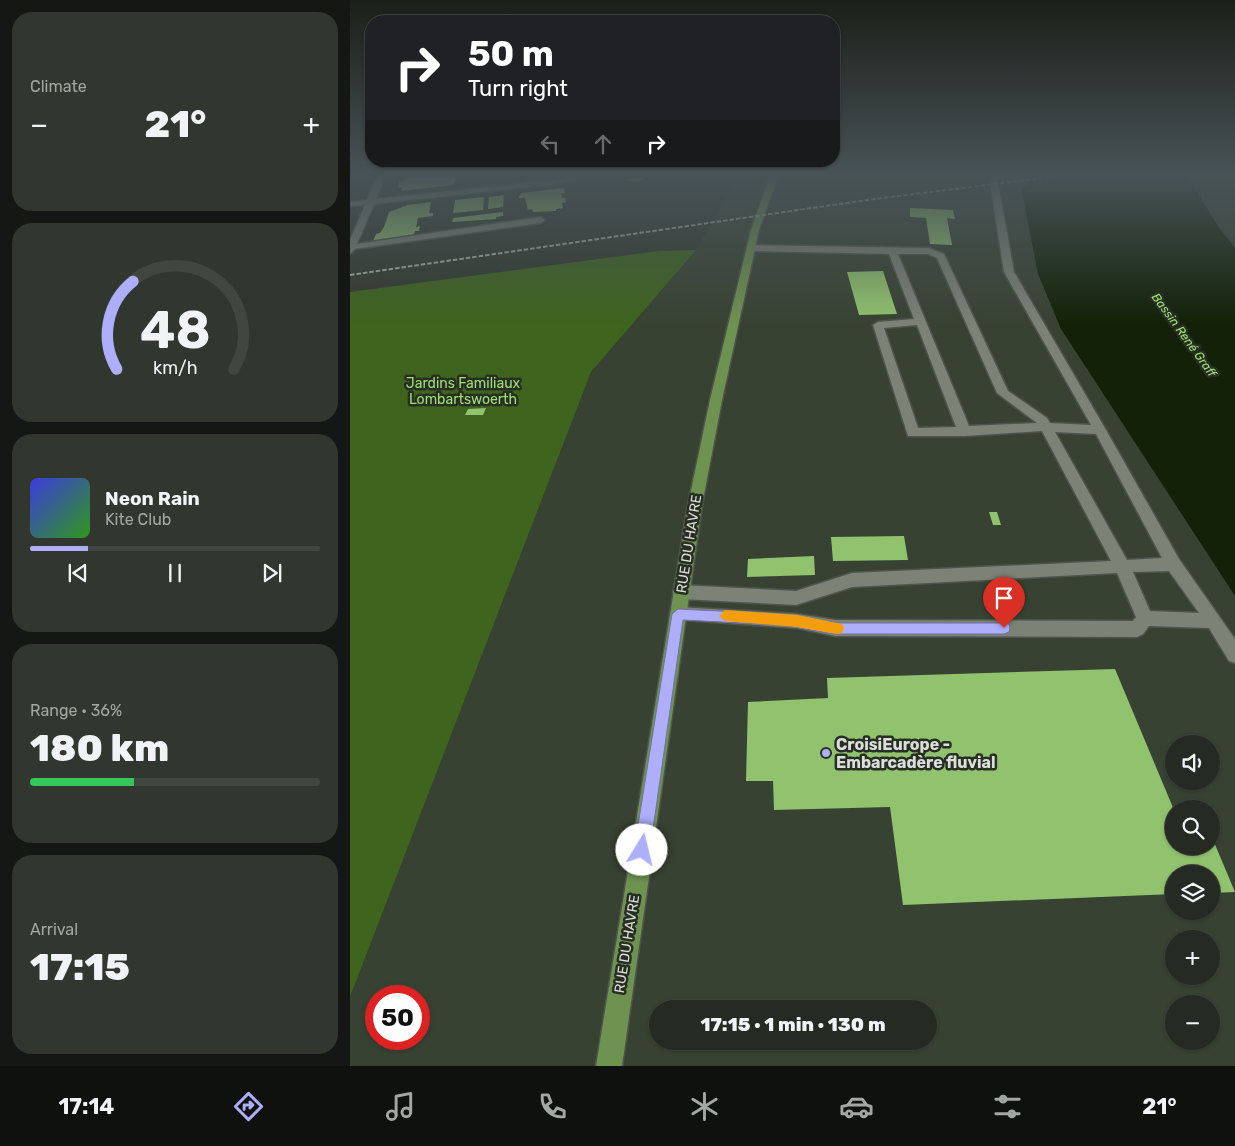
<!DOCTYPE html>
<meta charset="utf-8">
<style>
body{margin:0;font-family:Rubik,sans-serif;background:#31362f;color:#f1f3f6;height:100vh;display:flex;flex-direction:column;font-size:19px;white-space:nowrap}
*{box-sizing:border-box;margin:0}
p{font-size:16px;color:#a3a7a5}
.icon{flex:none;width:28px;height:28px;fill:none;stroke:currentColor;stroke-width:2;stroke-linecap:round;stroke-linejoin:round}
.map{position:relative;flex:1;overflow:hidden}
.panel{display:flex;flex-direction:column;gap:12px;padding:12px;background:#141713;width:350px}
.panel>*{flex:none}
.guide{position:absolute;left:15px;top:15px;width:475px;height:152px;border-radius:20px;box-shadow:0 1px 4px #0004,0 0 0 1px #424640;background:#202124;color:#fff;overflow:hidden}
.buttons{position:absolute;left:815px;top:735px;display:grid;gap:10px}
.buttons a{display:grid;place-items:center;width:55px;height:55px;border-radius:50%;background:#252a22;box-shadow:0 1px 4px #0004,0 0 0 1px #424640;font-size:25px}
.speed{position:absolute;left:15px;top:985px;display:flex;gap:10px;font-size:25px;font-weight:700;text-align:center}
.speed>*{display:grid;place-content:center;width:65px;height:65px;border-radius:50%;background:#252a22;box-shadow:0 1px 4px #0004,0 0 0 1px #424640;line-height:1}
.speed .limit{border:8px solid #d22;background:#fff;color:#111}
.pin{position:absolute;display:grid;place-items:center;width:42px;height:42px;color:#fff;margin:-51px -21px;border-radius:50% 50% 50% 0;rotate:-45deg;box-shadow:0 0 5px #0007}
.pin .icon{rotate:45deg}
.me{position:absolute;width:55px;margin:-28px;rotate:9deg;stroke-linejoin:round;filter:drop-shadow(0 0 4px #0008)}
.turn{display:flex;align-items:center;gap:18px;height:105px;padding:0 20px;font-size:22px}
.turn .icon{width:65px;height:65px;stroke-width:2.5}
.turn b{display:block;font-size:35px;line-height:42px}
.lanes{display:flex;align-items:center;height:48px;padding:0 20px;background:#0003;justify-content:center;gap:25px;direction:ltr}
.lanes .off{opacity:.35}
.big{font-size:38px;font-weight:800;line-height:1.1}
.panel .tile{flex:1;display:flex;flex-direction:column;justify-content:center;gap:8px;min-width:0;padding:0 18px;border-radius:20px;background:#31362f}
.panel .dial{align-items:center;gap:0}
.dial svg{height:130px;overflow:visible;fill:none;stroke:#424640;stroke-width:7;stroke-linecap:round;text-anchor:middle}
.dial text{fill:#f1f3f6;stroke:none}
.song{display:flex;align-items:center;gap:15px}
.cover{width:60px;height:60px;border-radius:8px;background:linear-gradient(135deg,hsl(240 70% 55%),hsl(110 70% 35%))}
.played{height:5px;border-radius:2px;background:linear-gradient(90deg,#aeaefb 20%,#424640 20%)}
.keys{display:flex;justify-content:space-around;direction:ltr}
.heat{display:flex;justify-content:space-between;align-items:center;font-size:28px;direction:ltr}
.charge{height:8px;border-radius:4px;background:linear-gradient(90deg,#34c759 36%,#424640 0)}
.trip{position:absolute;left:299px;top:1000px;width:288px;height:50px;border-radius:25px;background:#252a22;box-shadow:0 1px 4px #0004,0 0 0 1px #424640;font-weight:800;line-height:50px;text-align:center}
.dock{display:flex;height:80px;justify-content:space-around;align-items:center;background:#0f110e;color:#a3a7a5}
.dock .icon{width:35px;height:35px}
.dock .current{color:#aeaefb}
.dock b{font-size:22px;color:#f1f3f6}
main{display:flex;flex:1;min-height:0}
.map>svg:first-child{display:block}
</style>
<main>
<section class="panel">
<div class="tile"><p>Climate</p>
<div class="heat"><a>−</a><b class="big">21°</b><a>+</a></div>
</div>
<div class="tile dial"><svg viewBox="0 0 100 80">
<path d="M14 69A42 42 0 1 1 86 69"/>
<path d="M14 69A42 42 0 0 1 24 15" stroke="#aeaefb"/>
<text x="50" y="56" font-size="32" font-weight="700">48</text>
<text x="50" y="72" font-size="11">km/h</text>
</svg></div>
<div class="tile">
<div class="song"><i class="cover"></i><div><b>Neon Rain</b><p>Kite Club</p></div></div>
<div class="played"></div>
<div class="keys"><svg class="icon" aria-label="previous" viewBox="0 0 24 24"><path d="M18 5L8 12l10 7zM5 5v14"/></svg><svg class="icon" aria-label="pause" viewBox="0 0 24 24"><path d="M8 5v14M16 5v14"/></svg><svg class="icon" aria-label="next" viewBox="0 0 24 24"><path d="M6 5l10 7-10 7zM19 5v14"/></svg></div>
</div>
<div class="tile"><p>Range · 36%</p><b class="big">180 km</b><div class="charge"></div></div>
<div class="tile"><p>Arrival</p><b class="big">17:15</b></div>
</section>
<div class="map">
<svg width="885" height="1066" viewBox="0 0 885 1066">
<rect width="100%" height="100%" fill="#31382d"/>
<path fill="#384232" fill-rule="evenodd" d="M 389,176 L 885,176 L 885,1066 L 0,1066 L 0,997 L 241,372 L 346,250 ZM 824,744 L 861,744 L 861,781 L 824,781 ZM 824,809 L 861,809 L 861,846 L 824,846 ZM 824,874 L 861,874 L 861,911 L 824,911 ZM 824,939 L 861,939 L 861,976 L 824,976 ZM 26,996 L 69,996 L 69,1039 L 26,1039 ZM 824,1004 L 861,1004 L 861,1041 L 824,1041 ZM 308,1009 L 578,1009 L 578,1041 L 308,1041 Z"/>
<path fill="#3e641d" d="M 346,250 L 241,372 L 0,997 L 0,292 L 309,251 Z"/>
<path fill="#122107" d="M 669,176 L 837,176 L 868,226 L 885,248 L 885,596 L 711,329 L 688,274 L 671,187 L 680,185 Z"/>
<path fill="#91c26e" d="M 70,176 L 69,178 L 107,176 L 103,185 L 51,191 L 53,187 L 48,188 L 49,181 L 55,180 L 56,177 Z
M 282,176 L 299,176 L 287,182 L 276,181 Z
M 214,188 L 215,193 L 211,193 L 212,198 L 215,198 L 216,202 L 212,203 L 213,208 L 206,209 L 206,211 L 183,212 L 182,209 L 178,210 L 175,198 L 168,198 L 171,193 Z
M 154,195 L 153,207 L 138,209 L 139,197 Z
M 134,197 L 133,210 L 103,213 L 105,200 Z
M 81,202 L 79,213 L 83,213 L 83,216 L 68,218 L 66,227 L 70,226 L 69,231 L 65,231 L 63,237 L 23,241 L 26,234 L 30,233 L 34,227 L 39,212 L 58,205 Z
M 560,208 L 603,210 L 605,219 L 597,218 L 602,245 L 580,244 L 576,218 L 560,217 Z
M 153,212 L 153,216 L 146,217 L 146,219 L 102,222 L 103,218 Z
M 533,271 L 547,314 L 509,315 L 497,272 Z
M 136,408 L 133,415 L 115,415 L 118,409 Z
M 639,512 L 647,512 L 651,525 L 643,525 Z
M 554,536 L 558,560 L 483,561 L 481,537 Z
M 464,556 L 465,575 L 397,577 L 398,559 Z
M 765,669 L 824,810 L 824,846 L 861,846 L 861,835 L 885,892 L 861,893 L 861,874 L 824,874 L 824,894 L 553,905 L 540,807 L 424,810 L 423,781 L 396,781 L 398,702 L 478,698 L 477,678 Z"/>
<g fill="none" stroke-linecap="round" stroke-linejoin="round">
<g stroke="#4f554c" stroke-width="3">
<path id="minor" d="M 27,176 L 35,176 L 26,199 L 242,176 L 205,184 L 24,204 L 7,244 L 191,217 L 195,220 L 191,223 L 5,249 L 0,254 L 0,240 L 15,205 L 0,206 L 0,202 L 17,200 Z
M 639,176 L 647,176 L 664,272 L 756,430 L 829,559 L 885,639 L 885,663 L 879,661 L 859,628 L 799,626 L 793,634 L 787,637 L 485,636 L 447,628 L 322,619 L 320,614 L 322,609 L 328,607 L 447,614 L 485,620 L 783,621 L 786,617 L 767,573 L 502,587 L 446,605 L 331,599 L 325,597 L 323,592 L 325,587 L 331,585 L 446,591 L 502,573 L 761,561 L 692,431 L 615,436 L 558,436 L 523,325 L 528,322 L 564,319 L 539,254 L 401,251 L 396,248 L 401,245 L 579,248 L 594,254 L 658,391 L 697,418 L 700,423 L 741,425 L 654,272 ZM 548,254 L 578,254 L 587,258 L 647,393 L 687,423 L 619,426 ZM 567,325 L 606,427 L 568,428 L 534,328 ZM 705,432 L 746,434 L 812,558 L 777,560 ZM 819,571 L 849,613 L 800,611 L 783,572 Z"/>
</g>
<g stroke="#4f554c" stroke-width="3">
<path id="major" d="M 420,176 L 428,176 L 409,230 L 372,400 L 352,505 L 272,1066 L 246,1066 L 338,505 L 360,400 L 401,230 Z"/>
</g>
<use href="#minor" fill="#7b8276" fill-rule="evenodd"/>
<use href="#major" fill="#6e9250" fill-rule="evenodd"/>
<path stroke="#acb1a9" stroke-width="2" stroke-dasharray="4.5 2" stroke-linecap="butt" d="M 0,275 L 517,200 L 708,176"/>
</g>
<linearGradient id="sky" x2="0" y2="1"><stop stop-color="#1b1f19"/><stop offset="0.54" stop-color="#485357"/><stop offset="1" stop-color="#485357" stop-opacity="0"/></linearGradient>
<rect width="885" height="325" fill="url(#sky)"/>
<path fill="#aeaefb" stroke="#7171a3" d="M 328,609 L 432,614 L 485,623 L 654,623 L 659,624 L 660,628 L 659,632 L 654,634 L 485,634 L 432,625 L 333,620 L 300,850 L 298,856 L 292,858 L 286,856 L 284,850 L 322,614 Z"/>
<path fill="#f59e0b" d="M 375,610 L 447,615 L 492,624 L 494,628 L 492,633 L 487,634 L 447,627 L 375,621 L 369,616 Z"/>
<circle fill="#aeaefb" stroke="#272e23" stroke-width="2" cx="476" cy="753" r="5"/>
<g text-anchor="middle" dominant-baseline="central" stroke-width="5" stroke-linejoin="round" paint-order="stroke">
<g font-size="12" font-style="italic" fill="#a3e174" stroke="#272e23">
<text transform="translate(834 335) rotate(54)">Bassin René Graff</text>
</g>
<g font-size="14" fill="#a1df72" stroke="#272e23">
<text x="113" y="383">Jardins Familiaux<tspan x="113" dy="16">Lombartswoerth</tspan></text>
</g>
<g font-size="14" fill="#dbdfd8" stroke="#272e23">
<text transform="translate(339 544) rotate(-81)">RUE DU HAVRE</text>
<text transform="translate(277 944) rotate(-81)">RUE DU HAVRE</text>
</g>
<g font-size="16" font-weight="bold" fill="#dbdfd8" stroke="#272e23" text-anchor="start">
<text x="486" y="744">CroisiEurope -<tspan x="486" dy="18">Embarcadère fluvial</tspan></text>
</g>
</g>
</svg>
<div class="buttons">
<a><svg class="icon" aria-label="sound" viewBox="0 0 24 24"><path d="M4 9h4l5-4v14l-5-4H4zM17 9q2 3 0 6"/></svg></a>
<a><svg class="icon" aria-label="search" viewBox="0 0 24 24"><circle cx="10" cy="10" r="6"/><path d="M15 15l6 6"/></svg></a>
<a><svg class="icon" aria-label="layers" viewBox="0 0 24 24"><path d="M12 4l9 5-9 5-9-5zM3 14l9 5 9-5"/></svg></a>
<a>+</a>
<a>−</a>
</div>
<div class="speed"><div class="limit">50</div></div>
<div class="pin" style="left:654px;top:628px;background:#d93025"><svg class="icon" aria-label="arrive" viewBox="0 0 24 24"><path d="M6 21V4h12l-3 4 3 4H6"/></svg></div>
<svg class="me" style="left:292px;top:850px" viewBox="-20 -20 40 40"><circle r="19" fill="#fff"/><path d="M0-13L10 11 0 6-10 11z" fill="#aeaefb"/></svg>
<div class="trip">17:15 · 1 min · 130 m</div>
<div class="guide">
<div class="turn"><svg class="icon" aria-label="right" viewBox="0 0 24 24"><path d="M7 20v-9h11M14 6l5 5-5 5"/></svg><div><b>50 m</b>Turn right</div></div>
<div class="lanes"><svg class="icon off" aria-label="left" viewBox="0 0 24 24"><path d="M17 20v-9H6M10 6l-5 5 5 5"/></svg><svg class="icon off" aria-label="ahead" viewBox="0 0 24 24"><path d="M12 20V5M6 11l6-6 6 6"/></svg><svg class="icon" aria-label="right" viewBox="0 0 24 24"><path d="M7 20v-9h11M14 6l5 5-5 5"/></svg></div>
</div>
</div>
</main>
<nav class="dock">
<b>17:14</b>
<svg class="icon current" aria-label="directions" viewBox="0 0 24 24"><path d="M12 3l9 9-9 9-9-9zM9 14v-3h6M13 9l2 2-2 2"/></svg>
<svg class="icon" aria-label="music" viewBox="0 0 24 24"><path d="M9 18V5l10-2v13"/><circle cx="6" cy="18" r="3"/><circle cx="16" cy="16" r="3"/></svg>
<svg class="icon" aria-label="phone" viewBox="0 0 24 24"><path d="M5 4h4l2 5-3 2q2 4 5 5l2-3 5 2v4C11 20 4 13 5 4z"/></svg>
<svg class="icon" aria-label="climate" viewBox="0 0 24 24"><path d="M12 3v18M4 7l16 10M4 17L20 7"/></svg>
<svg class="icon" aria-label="car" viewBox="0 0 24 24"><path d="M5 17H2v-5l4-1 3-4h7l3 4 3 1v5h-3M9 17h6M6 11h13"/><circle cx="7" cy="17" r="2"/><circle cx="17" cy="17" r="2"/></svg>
<svg class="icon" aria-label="filters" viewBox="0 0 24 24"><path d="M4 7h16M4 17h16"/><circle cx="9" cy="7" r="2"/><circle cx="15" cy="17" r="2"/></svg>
<b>21°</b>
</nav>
